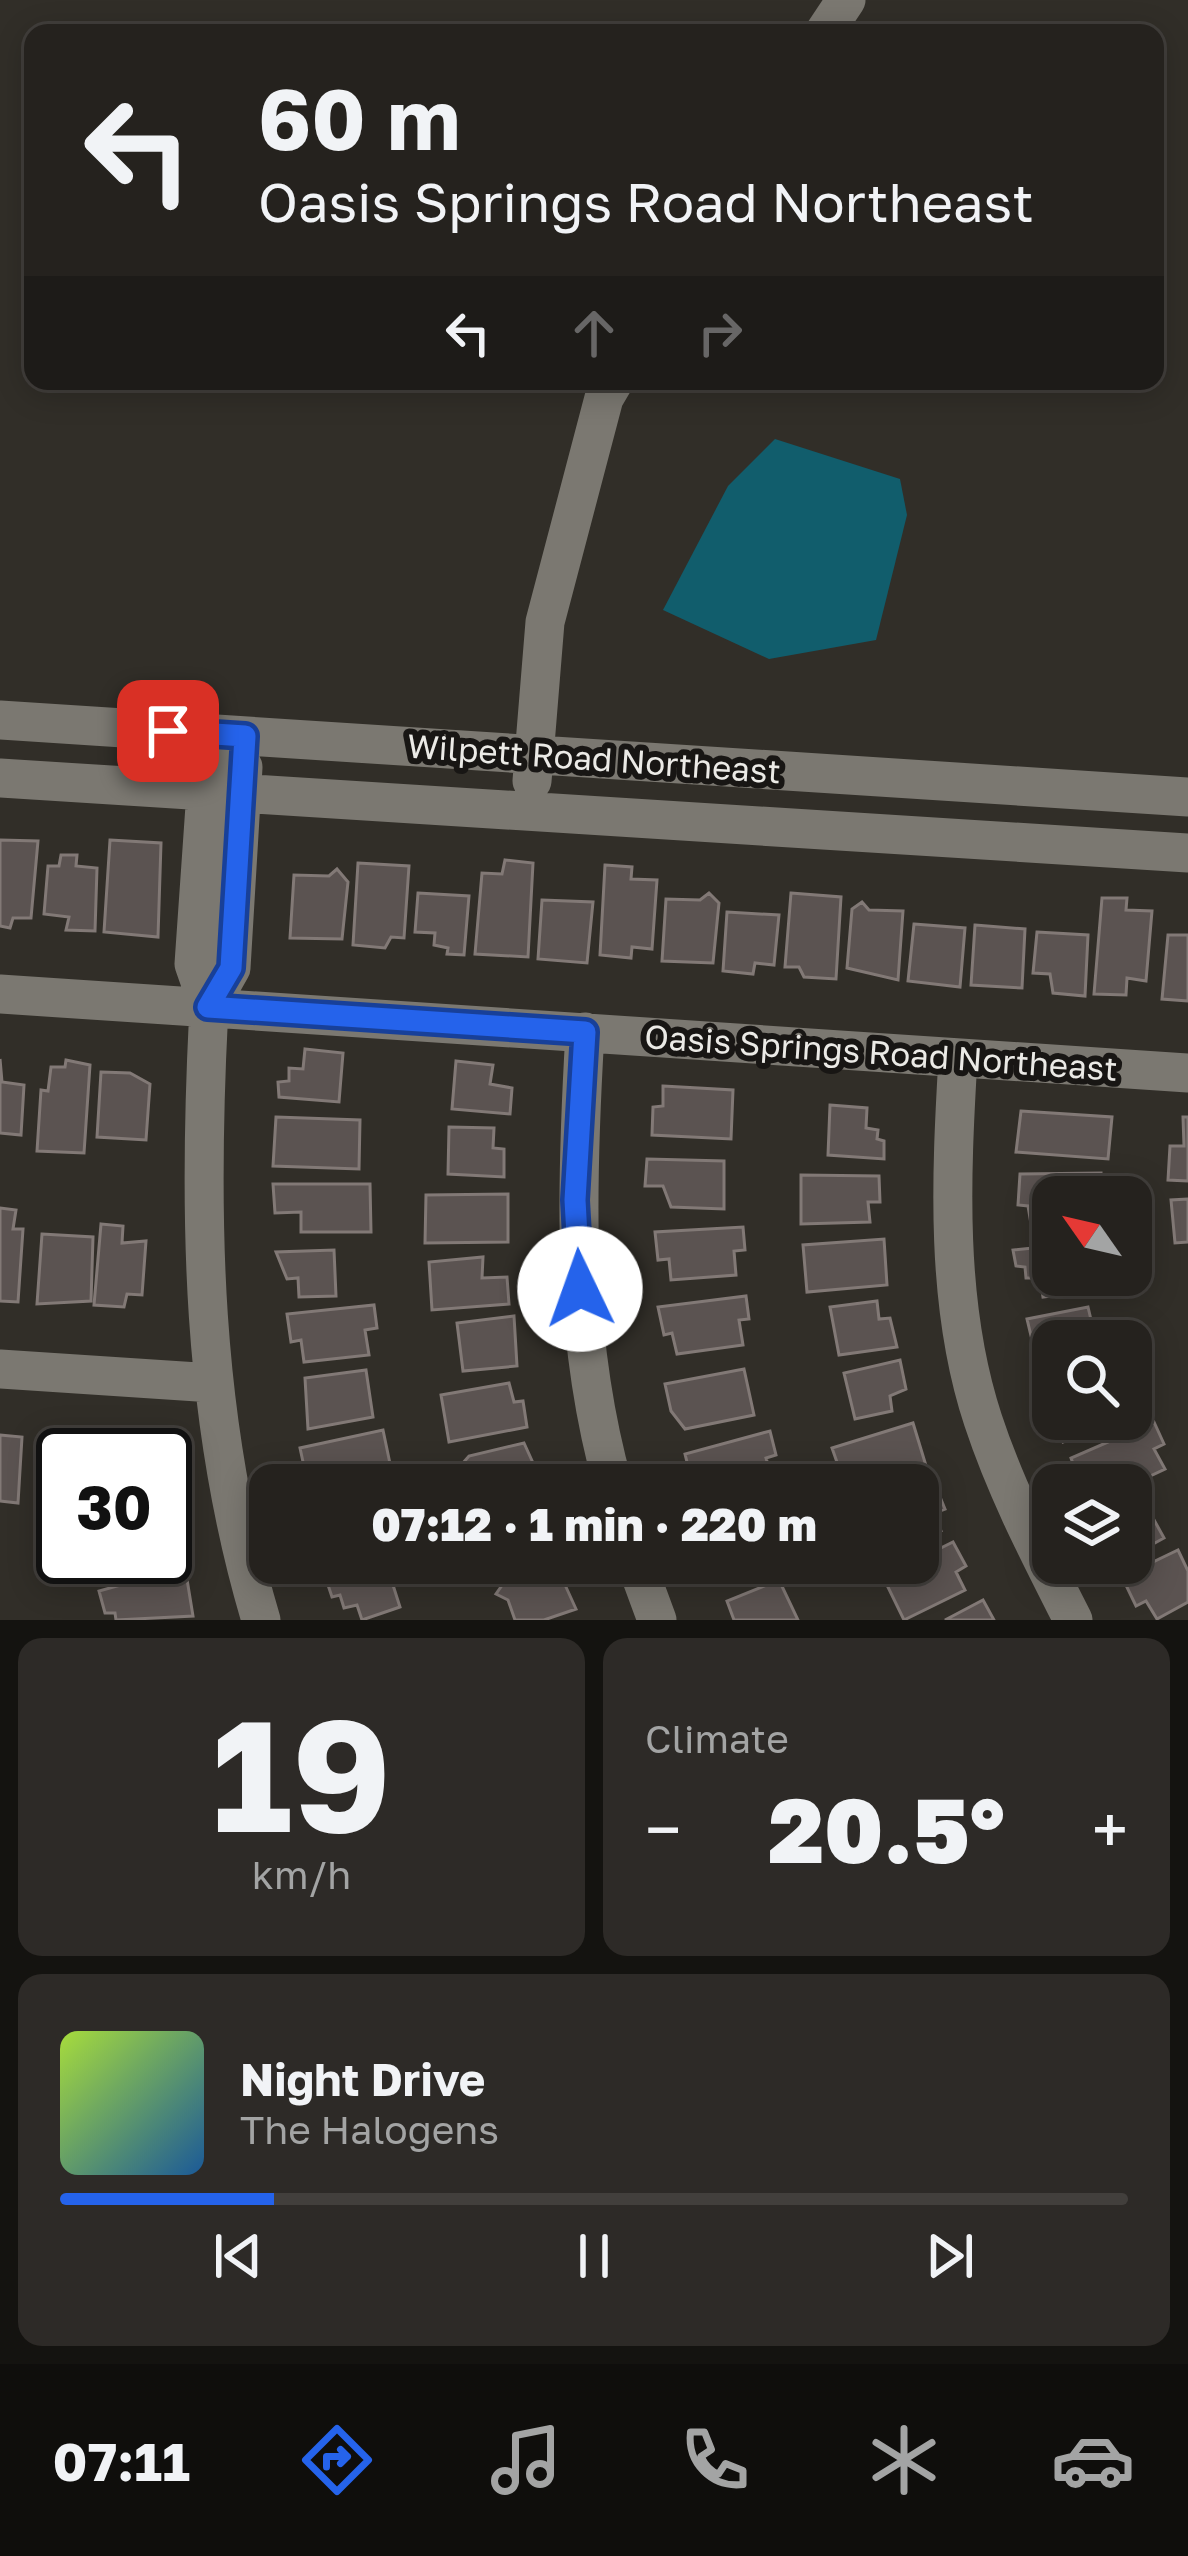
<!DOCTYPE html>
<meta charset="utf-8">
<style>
body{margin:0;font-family:"Golos Text",sans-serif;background:#2d2a27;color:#f1f3f6;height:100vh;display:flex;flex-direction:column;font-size:45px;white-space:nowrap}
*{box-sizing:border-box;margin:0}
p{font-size:39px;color:#a3a4a4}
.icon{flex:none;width:66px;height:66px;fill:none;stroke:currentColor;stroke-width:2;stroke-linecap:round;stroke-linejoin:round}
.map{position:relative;height:1620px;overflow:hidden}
.details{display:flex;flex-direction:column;gap:18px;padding:18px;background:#141310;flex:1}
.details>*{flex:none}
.hud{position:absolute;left:24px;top:24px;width:1140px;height:366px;border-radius:24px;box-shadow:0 6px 30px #0003,0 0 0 3px #423f3c;background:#25221e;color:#f1f3f6;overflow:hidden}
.needle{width:78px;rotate:304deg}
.fabs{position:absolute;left:1032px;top:1176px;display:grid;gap:24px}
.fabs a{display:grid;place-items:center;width:120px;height:120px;border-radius:24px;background:#25221e;box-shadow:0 6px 30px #0003,0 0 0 3px #423f3c;font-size:60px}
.speed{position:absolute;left:36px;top:1428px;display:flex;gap:24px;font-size:60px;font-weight:700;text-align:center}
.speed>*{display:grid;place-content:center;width:156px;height:156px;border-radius:50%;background:#25221e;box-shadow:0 6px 30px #0003,0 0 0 3px #423f3c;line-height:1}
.speed .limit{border:6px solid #111;border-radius:18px;background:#fff;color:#111}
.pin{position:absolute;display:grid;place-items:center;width:102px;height:102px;color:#fff;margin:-51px;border-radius:24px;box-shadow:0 6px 18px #0006}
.me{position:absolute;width:132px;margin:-66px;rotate:357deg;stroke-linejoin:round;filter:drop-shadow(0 0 9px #0008)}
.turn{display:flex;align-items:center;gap:42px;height:252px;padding:0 36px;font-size:54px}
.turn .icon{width:156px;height:156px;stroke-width:2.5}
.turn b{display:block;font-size:84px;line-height:102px}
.lanes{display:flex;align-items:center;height:114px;padding:0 36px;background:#0003;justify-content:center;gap:60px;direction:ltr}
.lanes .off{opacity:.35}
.big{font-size:90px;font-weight:800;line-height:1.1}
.details .card{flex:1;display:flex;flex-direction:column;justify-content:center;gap:18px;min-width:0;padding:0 42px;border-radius:24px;background:#2d2a27}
.details .dial{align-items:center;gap:0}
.dial b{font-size:156px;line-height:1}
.song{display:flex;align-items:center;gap:36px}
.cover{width:144px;height:144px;border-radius:18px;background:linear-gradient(135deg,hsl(80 70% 55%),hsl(210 70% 35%))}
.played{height:12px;border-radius:6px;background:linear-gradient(90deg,#2563eb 20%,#423f3c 20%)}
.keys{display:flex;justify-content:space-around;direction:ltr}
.heat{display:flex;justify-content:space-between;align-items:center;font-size:66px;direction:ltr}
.details .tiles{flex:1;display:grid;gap:18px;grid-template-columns:1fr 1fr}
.card:last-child{grid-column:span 2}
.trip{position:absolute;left:249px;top:1464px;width:690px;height:120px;border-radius:24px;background:#25221e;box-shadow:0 6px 30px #0003,0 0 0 3px #423f3c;font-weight:800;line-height:120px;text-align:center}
.menu{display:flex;height:192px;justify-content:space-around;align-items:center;background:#0f0e0c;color:#a3a4a4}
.menu .icon{width:84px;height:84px}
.menu .active{color:#2563eb}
.menu b{font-size:54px;color:#f1f3f6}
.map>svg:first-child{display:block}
</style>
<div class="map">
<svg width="1188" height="1620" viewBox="0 0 1188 1620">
<rect width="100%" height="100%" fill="#312e28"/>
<path fill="#115d6c" d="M 775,439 L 900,479 L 907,515 L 876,640 L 769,659 L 663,610 L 728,486 Z"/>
<path fill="#5b5351" stroke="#827976" stroke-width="3" d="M 0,840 L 38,841 L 31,918 L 13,918 L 10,928 L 0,926 Z
M 110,840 L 161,843 L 158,937 L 104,932 Z
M 61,855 L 77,855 L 76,866 L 97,868 L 95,931 L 66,930 L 69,917 L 44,914 L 48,866 L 59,866 Z
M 505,860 L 533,863 L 528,957 L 475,954 L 482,873 L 502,874 Z
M 358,863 L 409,866 L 404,938 L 391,937 L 385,948 L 353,945 Z
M 605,865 L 632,867 L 631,879 L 657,880 L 652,949 L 632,947 L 631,958 L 600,955 Z
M 337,869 L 348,882 L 342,939 L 290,938 L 294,875 L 329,876 Z
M 418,893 L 469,896 L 464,955 L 447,954 L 448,948 L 434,945 L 435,933 L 415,932 Z
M 709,893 L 719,903 L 713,963 L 662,961 L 666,899 L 700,900 Z
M 791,893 L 841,897 L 836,979 L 804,977 L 799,967 L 785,967 Z
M 1102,898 L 1127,898 L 1126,910 L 1152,911 L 1146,981 L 1127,978 L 1126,995 L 1094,994 Z
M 542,900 L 593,902 L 587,963 L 538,959 Z
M 862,902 L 869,910 L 903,911 L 898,980 L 847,968 L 852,909 Z
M 727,912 L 779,915 L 774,965 L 755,963 L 753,974 L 723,971 Z
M 914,924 L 965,928 L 960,987 L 908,981 Z
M 975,925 L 1025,929 L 1022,988 L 971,985 Z
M 1037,932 L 1088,935 L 1085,996 L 1053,993 L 1050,974 L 1033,973 Z
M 1168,935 L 1188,935 L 1188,1001 L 1162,999 Z
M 305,1049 L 343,1053 L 339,1102 L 279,1097 L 278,1082 L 289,1081 L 289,1068 L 303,1069 Z
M 0,1059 L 2,1082 L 24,1085 L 21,1135 L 0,1133 Z
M 66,1060 L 90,1065 L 84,1153 L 37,1151 L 41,1090 L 48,1091 L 51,1067 L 65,1067 Z
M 456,1061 L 493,1065 L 490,1084 L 512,1088 L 510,1114 L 452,1109 Z
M 101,1072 L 130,1073 L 150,1084 L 146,1140 L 97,1137 Z
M 663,1086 L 733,1090 L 731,1139 L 652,1135 L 653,1107 L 663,1106 Z
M 830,1105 L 867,1108 L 866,1128 L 878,1130 L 877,1139 L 884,1141 L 884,1159 L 828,1155 Z
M 1021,1111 L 1112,1117 L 1108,1159 L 1016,1152 Z
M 276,1117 L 360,1120 L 359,1169 L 273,1166 Z
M 1183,1117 L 1188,1117 L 1188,1181 L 1168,1180 L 1170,1146 L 1184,1146 Z
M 449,1127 L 494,1128 L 493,1148 L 504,1149 L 504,1177 L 448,1174 Z
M 647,1159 L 724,1161 L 724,1209 L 671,1207 L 663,1186 L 645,1186 Z
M 1101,1173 L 1101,1197 L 1053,1197 L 1053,1224 L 1031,1224 L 1028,1206 L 1018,1205 L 1020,1174 Z
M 801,1175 L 879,1176 L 880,1202 L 868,1202 L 870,1222 L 801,1224 Z
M 273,1184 L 370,1184 L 371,1232 L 301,1232 L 301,1212 L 275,1213 Z
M 508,1194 L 508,1242 L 425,1243 L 426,1195 Z
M 1188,1199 L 1188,1242 L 1175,1243 L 1171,1200 Z
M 0,1208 L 16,1210 L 13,1229 L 23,1229 L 18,1302 L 0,1301 Z
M 101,1224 L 123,1226 L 122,1243 L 146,1241 L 142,1295 L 127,1294 L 124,1307 L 94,1305 Z
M 743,1227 L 745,1250 L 734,1251 L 736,1275 L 671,1280 L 669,1259 L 658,1260 L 655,1232 Z
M 42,1234 L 93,1237 L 91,1301 L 37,1304 Z
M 884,1239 L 887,1285 L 807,1292 L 803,1245 Z
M 1053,1246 L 1053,1275 L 1080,1275 L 1081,1292 L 1043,1297 L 1040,1278 L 1026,1278 L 1025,1267 L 1016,1266 L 1013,1250 Z
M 334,1250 L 336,1296 L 299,1297 L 298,1278 L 287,1279 L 276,1252 Z
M 483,1257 L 482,1278 L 507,1277 L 509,1304 L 432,1310 L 429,1262 Z
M 746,1296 L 749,1319 L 739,1320 L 743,1345 L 677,1354 L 672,1333 L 664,1335 L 658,1307 Z
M 877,1301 L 879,1319 L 890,1318 L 897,1347 L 839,1355 L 830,1307 Z
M 374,1305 L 377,1328 L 365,1330 L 369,1355 L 304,1362 L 301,1340 L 291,1342 L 287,1314 Z
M 1088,1307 L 1096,1341 L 1053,1341 L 1053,1347 L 1042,1348 L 1040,1337 L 1032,1340 L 1027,1319 Z
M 514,1316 L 517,1366 L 463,1371 L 457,1323 Z
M 900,1360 L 906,1389 L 890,1396 L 892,1411 L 855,1419 L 844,1373 Z
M 744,1369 L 754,1415 L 685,1429 L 671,1411 L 665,1384 Z
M 366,1370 L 373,1417 L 308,1429 L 305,1378 Z
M 509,1383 L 514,1402 L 523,1401 L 527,1427 L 449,1442 L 441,1395 Z
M 1054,1419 L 1119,1419 L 1063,1442 Z
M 1154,1422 L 1164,1444 L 1154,1449 L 1165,1469 L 1131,1485 L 1081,1485 L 1071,1458 Z
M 913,1423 L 927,1469 L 873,1485 L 845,1485 L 832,1448 Z
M 383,1430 L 393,1478 L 363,1485 L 308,1485 L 300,1448 Z
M 770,1431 L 776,1455 L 766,1458 L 773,1481 L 692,1482 L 685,1454 Z
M 0,1435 L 22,1437 L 18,1503 L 0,1501 Z
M 524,1443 L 543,1485 L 476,1485 L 473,1472 L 462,1464 L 469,1456 Z
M 143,1448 L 145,1455 L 101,1455 Z
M 934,1482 L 945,1509 L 934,1513 L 941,1531 L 918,1540 L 918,1488 Z
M 1142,1498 L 1164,1538 L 1133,1555 L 1131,1503 Z
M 953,1542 L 966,1566 L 956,1572 L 965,1590 L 904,1620 L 883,1577 Z
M 165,1549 L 167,1558 L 84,1577 L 80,1557 L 165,1557 Z
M 1178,1550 L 1188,1571 L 1188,1602 L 1157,1619 L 1146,1601 L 1136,1606 L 1122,1577 Z
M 386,1563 L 400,1607 L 362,1620 L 357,1605 L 344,1608 L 340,1595 L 332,1597 L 326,1579 Z
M 479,1563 L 515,1563 L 482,1573 Z
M 722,1563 L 755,1563 L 729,1572 Z
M 556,1565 L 576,1609 L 544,1620 L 515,1620 L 508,1600 L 496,1594 L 503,1584 Z
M 185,1567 L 193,1616 L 116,1620 L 115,1613 L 105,1613 L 99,1591 Z
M 779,1580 L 798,1620 L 734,1620 L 727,1601 Z
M 983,1600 L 994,1620 L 945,1620 Z"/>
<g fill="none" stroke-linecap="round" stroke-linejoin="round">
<path stroke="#7b7871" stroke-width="39" d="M 824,33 L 846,0
M 0,720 L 1188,797
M 210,734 L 194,964 L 209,1007 L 231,968 L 243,767
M 0,778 L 1188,853
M 532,781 L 545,622 L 604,398 L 614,381
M 0,994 L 1188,1073
M 209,1007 C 198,1214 201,1420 261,1620
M 585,1032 C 576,1186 571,1335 613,1485
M 958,1058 C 951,1177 945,1305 983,1420 C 1006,1490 1040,1555 1073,1620
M 0,1369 L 213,1383
M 636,1563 L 657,1620"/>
</g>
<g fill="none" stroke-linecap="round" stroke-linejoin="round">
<g stroke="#184099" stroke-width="30">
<path id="route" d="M 168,731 L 245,736 L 231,968 L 208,1007 L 585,1032 L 575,1200 L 580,1289"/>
</g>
<use href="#route" stroke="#2563eb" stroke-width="21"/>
</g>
<g text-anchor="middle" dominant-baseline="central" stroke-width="12" stroke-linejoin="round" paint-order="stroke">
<g font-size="33" fill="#ebeae6" stroke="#181614">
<text transform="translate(594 758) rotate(4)">Wilpett Road Northeast</text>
<text transform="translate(881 1052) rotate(4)">Oasis Springs Road Northeast</text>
</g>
</g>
</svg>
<div class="fabs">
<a><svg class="needle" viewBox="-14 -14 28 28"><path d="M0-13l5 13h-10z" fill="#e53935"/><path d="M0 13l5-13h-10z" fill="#a3a4a4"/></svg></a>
<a><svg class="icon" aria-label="search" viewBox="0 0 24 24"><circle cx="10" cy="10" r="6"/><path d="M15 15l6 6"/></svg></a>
<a><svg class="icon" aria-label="layers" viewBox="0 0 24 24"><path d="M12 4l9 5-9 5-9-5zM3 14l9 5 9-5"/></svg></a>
</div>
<div class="speed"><div class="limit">30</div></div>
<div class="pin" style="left:168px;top:731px;background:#d93025"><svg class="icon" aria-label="arrive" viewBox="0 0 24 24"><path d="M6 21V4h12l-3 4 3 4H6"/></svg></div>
<svg class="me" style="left:580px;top:1289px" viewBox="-20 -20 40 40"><circle r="19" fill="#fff"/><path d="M0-13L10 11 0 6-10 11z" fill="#2563eb"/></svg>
<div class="trip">07:12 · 1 min · 220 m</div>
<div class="hud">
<div class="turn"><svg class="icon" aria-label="left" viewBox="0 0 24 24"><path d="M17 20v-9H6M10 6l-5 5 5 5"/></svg><div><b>60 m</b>Oasis Springs Road Northeast</div></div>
<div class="lanes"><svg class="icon" aria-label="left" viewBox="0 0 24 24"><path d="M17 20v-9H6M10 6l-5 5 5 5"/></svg><svg class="icon off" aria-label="ahead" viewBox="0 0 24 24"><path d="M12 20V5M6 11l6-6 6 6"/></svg><svg class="icon off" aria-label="right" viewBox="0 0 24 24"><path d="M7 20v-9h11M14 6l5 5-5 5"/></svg></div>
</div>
</div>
<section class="details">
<div class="tiles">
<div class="card dial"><b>19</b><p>km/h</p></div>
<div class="card"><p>Climate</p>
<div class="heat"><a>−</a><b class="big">20.5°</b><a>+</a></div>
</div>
<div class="card">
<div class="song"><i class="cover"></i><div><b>Night Drive</b><p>The Halogens</p></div></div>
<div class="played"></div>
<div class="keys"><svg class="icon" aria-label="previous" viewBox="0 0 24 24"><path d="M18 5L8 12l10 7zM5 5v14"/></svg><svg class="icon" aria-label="pause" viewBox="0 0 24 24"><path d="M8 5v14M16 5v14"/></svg><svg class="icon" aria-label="next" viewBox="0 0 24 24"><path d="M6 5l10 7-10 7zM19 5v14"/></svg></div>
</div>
</div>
</section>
<nav class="menu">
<b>07:11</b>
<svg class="icon active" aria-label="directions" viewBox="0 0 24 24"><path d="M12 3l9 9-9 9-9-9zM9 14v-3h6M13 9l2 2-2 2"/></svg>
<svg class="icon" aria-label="music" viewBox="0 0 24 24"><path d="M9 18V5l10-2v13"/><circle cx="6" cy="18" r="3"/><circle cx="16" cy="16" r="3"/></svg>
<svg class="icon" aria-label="phone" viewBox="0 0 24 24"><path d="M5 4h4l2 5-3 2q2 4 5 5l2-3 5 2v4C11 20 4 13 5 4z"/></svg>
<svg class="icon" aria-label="climate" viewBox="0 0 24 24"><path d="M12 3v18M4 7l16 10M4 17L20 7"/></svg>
<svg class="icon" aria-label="car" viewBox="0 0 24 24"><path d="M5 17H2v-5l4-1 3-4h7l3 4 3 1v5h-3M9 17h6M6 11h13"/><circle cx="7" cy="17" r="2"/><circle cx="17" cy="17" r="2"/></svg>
</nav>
